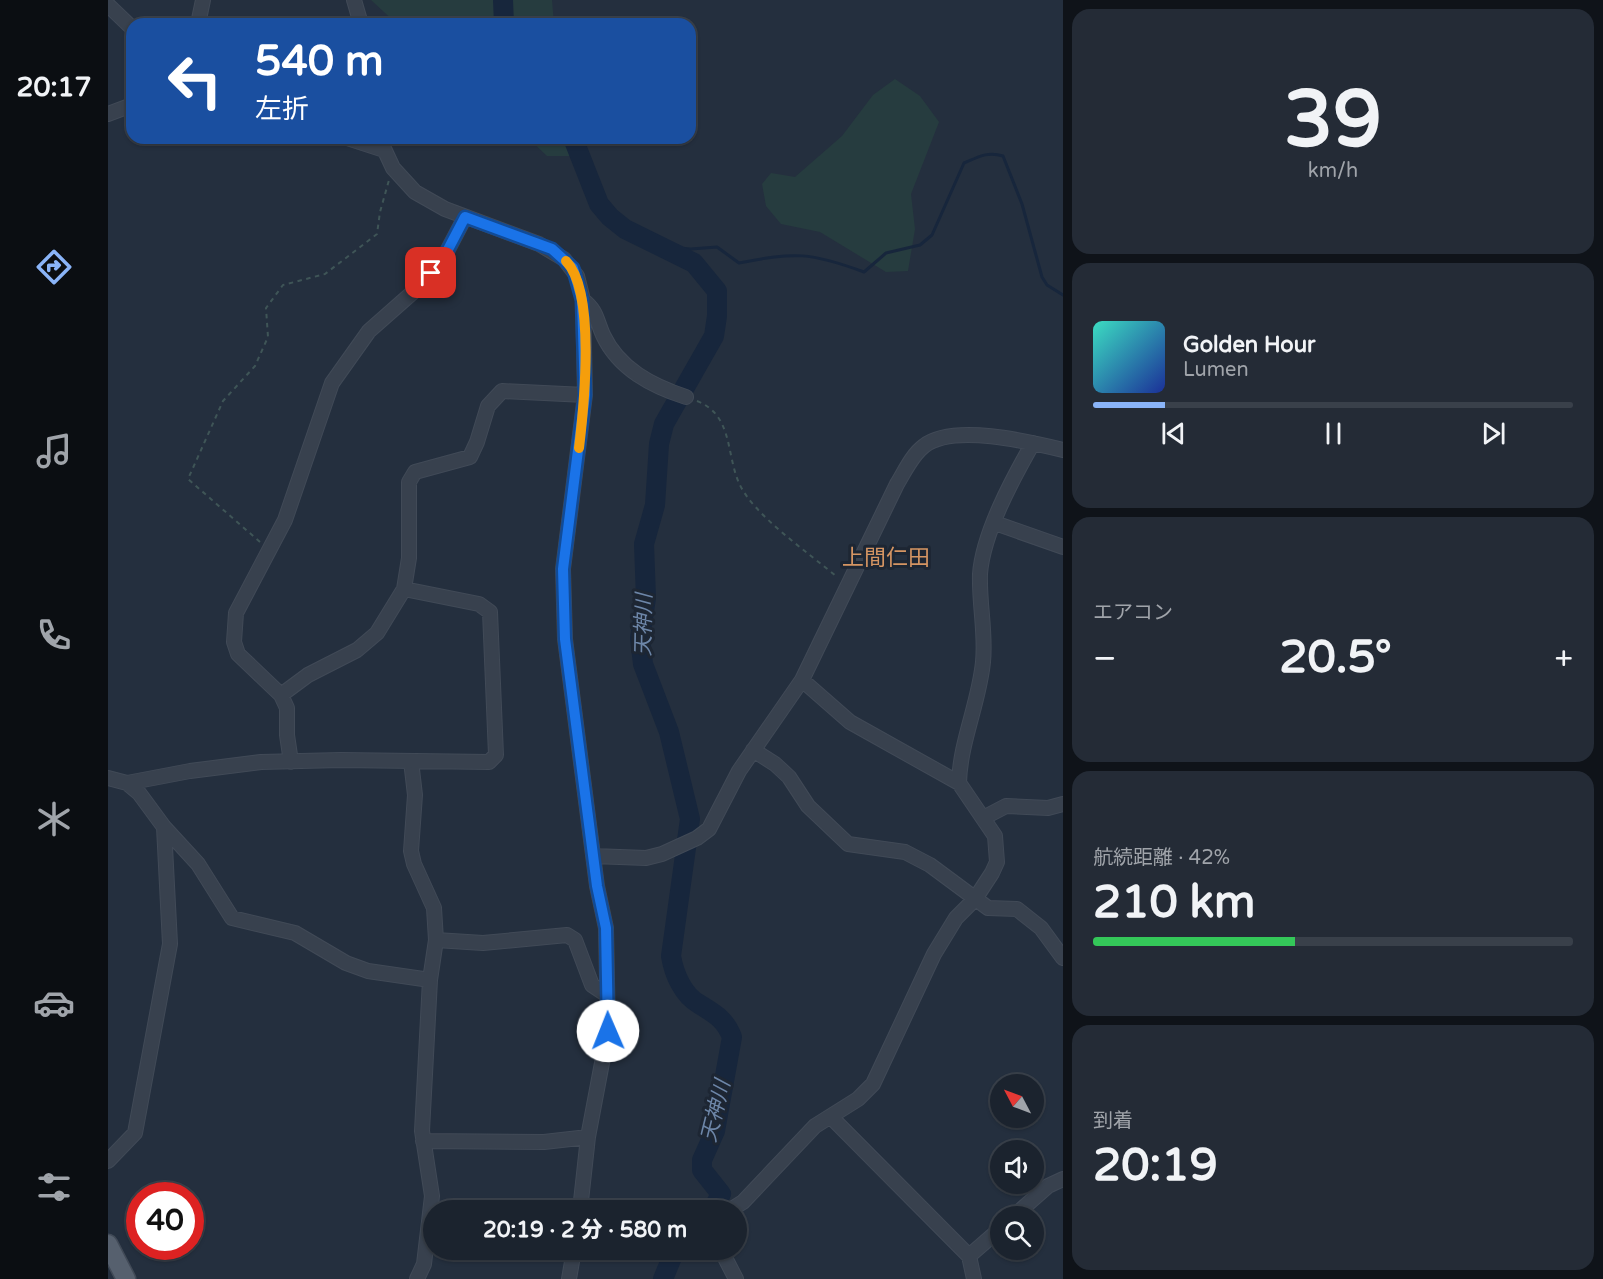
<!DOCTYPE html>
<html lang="ja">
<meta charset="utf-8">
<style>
body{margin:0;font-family:"Varela Round","Noto Sans JP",sans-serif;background:#242b36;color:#f1f3f6;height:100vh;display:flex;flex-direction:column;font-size:22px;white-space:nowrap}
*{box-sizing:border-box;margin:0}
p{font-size:20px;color:#a0a4aa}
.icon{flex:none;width:33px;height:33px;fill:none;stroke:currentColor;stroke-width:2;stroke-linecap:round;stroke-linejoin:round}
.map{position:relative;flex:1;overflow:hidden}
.details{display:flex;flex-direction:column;gap:9px;padding:9px;background:#0f1319;width:540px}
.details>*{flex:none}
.guide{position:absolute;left:18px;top:18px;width:570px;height:126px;border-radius:18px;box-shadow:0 2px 4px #0004,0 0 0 2px #39404a;background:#1a4fa0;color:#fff;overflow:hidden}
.needle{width:39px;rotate:311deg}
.fabs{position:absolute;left:882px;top:1074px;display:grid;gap:12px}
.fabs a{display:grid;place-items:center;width:54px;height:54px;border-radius:50%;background:#1b232e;box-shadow:0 2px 4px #0004,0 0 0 2px #39404a;font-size:30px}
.speed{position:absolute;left:18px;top:1182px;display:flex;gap:12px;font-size:30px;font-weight:700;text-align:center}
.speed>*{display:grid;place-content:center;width:78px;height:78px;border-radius:50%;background:#1b232e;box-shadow:0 2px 4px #0004,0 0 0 2px #39404a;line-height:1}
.speed .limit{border:9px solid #d22;background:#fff;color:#111}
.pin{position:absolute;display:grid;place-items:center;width:51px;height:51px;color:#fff;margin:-26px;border-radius:12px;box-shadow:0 3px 9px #0006}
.me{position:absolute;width:66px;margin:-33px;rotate:359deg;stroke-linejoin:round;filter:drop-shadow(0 0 4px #0008)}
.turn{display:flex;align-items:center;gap:21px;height:126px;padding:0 30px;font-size:27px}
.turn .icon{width:78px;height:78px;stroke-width:2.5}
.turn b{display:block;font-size:42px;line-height:51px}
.big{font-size:45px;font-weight:800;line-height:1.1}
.details .widget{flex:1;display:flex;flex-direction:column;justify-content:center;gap:9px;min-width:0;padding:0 21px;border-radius:18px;background:#242b36}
.details .dial{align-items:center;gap:0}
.dial b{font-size:78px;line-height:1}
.song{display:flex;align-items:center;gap:18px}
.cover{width:72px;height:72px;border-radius:9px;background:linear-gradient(135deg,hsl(170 70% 55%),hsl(230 70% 35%))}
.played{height:6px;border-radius:3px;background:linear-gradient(90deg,#8ab4f8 15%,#39404a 15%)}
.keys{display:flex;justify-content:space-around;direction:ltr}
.heat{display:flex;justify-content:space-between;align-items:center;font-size:33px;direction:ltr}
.charge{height:9px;border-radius:4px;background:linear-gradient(90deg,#34c759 42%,#39404a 0)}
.trip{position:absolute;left:315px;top:1200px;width:324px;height:60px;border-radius:30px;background:#1b232e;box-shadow:0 2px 4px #0004,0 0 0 2px #39404a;font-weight:800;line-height:60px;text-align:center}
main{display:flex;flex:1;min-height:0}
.tab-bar{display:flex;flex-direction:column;width:108px;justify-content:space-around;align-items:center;background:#0b0e12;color:#a0a4aa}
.tab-bar .icon{width:42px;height:42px}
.tab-bar .selected{color:#8ab4f8}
.tab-bar b{font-size:27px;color:#f1f3f6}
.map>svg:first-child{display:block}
</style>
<main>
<nav class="tab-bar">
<b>20:17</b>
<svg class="icon selected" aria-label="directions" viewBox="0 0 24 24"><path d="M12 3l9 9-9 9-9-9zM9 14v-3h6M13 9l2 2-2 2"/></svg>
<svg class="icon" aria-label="music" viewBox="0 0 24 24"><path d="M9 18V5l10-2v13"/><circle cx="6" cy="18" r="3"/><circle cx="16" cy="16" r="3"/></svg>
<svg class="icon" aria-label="phone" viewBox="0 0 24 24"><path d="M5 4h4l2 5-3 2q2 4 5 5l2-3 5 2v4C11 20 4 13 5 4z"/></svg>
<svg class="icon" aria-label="climate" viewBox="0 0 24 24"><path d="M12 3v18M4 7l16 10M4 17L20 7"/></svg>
<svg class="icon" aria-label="car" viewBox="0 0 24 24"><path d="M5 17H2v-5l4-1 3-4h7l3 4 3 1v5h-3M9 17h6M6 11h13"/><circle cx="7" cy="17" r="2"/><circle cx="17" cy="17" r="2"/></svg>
<svg class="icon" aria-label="filters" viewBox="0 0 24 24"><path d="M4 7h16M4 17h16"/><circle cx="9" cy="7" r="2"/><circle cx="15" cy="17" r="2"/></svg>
</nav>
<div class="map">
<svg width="955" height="1279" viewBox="0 0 955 1279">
<rect width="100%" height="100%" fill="#242f3e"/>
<path fill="#263c3f" d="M 263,0 L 444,0 L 446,24 L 289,24 Z
M 787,79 L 812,96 L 831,122 L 803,194 L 807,229 L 800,271 L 778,272 L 712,232 L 673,224 L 658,206 L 654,184 L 663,173 L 687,177 L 734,136 L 765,95 Z
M 420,138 L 482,138 L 482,140 L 469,156 L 439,156 Z"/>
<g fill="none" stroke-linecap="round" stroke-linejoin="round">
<path stroke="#17263c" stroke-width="3" d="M 558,247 L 583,249 L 609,247 L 631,263 C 687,252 702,252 756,272 L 778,253 L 812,245 L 824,235 L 856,163 C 870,157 880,151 895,156 L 914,204 L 934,277 L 939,285 L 955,295"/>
<path stroke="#17263c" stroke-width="20" d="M 395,0 L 396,24
M 465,138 L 491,204 L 502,217 L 517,229 L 586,263 L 609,291 L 609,316 L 606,336 L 556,424 L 551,444 L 547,505 L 536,544 L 538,598 L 532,638 L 535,664 L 561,732 L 582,819 L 563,956 C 566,974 575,995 591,1004 C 607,1014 617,1019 624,1037 L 607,1131 L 594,1160 L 594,1170 L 613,1194 L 606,1207 L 594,1210
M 555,1279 L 567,1250"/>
<g stroke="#414a57" stroke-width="16">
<path id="minor" d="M 246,0 L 253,24
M 0,5 L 24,28
M 90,24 L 95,0
M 0,114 L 24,105
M 239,138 L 276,150
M 271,138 L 285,168 L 307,192 L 337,209 L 431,244 L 456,259 L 469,276 L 475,300 L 477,395 L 455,569 L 457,639 L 489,886 L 498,928 L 500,1031 L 480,1137 L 472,1210
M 475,300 C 489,311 488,319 495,335 C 511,369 544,386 578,397
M 887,523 L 955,547
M 173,695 L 200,675 L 249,650 L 269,633 L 296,589 L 301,558 L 301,482 L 307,472 L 362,457 L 369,442 L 380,406 L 394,391 L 477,395
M 645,750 L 667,764 L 681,777 L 700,806 L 740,844 L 797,852 L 822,865 L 880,908 L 909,909 L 933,928 L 955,958
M 303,761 L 307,795 L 303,851 L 306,864 L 326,908 L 328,940 L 322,980 L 314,1131 L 324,1196 L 316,1264 L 309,1279
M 183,762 L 179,735 L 179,708 L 173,695 L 130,654 L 126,642 L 128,613 L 177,520 L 224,383 L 261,331 L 312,286 L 334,261 L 357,217
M 0,778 L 19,783 L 82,771 L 153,762 L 233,760 L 381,762 L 388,755 L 382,612 L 371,604 L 296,589
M 19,783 L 31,793 L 56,827 L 90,864 L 124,918 L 187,933 L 238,963 L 260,971 L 322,980
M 851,783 C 852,742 871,703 875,662 C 878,633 871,604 872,574 C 875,533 905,478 925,443
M 877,817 L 898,806 L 940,808 L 955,804
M 485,856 L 538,858 L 554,854 L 589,838 L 601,829 L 631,771 L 694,680 L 789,484 C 797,471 804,455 816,446 C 845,423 922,442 955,450
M 328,940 L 375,943 L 459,935 L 467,940 L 484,985 L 499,995
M 723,1117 L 861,1256 L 866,1279
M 315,1141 L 436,1142 L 480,1137
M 0,1161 L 27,1133 L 62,944 L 56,827
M 622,1210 L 635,1202 L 707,1126 L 750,1099 L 765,1084 L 826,954 L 848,918 L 867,899 L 884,873 L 889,862 L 887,836 L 851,783 L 742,722 L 694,680
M 906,1216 L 940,1186 L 955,1179
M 613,1250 L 628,1279
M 861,1256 L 892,1229
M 461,1279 L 466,1250"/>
</g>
<g stroke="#414a57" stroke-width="21">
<path id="major" d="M 0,1244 L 18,1279"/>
</g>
<path stroke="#3f5557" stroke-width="2" stroke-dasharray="4.5 4.5" stroke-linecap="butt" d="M 589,401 C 625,415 618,454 631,483 C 645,515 701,553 729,577
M 152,542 L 80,479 L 115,401 L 147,366 L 160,337 L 158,308 L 175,285 L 217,274 L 269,234 L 272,212 L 281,180"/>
<use href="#minor" stroke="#38414e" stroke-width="14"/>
<use href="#major" stroke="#56606e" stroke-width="18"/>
</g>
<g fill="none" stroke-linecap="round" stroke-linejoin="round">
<g stroke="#114b97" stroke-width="15">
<path id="route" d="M 323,273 L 334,261 L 357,217 L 444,249 L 465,268 L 474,300 L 477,395 L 455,569 L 457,639 L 489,886 L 498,928 L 500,1031"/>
</g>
<use href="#route" stroke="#1a73e8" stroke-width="10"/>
<path stroke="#f59e0b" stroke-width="10" d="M 458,261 C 488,292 476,406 471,448"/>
</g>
<g text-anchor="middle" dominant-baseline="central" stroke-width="6" stroke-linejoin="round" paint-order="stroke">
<g font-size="21" font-style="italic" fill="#6d86a8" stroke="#1d2633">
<text transform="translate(536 625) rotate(-89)">天神川</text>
<text transform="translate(608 1111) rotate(-76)">天神川</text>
</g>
<g font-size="22" fill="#d59563" stroke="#1d2633">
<text x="778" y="558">上間仁田</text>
</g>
</g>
</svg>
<div class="fabs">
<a><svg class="needle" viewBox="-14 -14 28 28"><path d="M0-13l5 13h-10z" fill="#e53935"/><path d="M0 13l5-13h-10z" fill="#a0a4aa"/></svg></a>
<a><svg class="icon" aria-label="sound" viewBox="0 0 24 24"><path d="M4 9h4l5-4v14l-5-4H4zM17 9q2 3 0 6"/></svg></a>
<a><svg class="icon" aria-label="search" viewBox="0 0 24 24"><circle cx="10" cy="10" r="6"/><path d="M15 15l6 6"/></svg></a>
</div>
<div class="speed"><div class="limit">40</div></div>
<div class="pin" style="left:323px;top:273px;background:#d93025"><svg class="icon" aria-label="arrive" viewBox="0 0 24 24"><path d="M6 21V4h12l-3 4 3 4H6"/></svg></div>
<svg class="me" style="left:500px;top:1031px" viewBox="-20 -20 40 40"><circle r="19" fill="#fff"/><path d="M0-13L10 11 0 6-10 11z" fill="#1a73e8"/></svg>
<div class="trip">20:19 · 2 分 · 580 m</div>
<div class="guide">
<div class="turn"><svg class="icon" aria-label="left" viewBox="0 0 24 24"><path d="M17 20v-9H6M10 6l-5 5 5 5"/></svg><div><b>540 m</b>左折</div></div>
</div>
</div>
<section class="details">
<div class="widget dial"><b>39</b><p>km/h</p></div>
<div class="widget">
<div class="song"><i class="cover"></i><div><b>Golden Hour</b><p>Lumen</p></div></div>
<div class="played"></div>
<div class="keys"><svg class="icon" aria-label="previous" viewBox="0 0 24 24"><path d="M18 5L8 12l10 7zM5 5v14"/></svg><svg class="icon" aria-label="pause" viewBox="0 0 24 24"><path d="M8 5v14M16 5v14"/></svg><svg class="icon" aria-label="next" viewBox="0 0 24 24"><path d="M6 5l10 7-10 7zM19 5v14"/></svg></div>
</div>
<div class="widget"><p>エアコン</p>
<div class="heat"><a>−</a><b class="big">20.5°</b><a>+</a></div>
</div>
<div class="widget"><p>航続距離 · 42%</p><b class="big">210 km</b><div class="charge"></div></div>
<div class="widget"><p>到着</p><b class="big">20:19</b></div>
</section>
</main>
